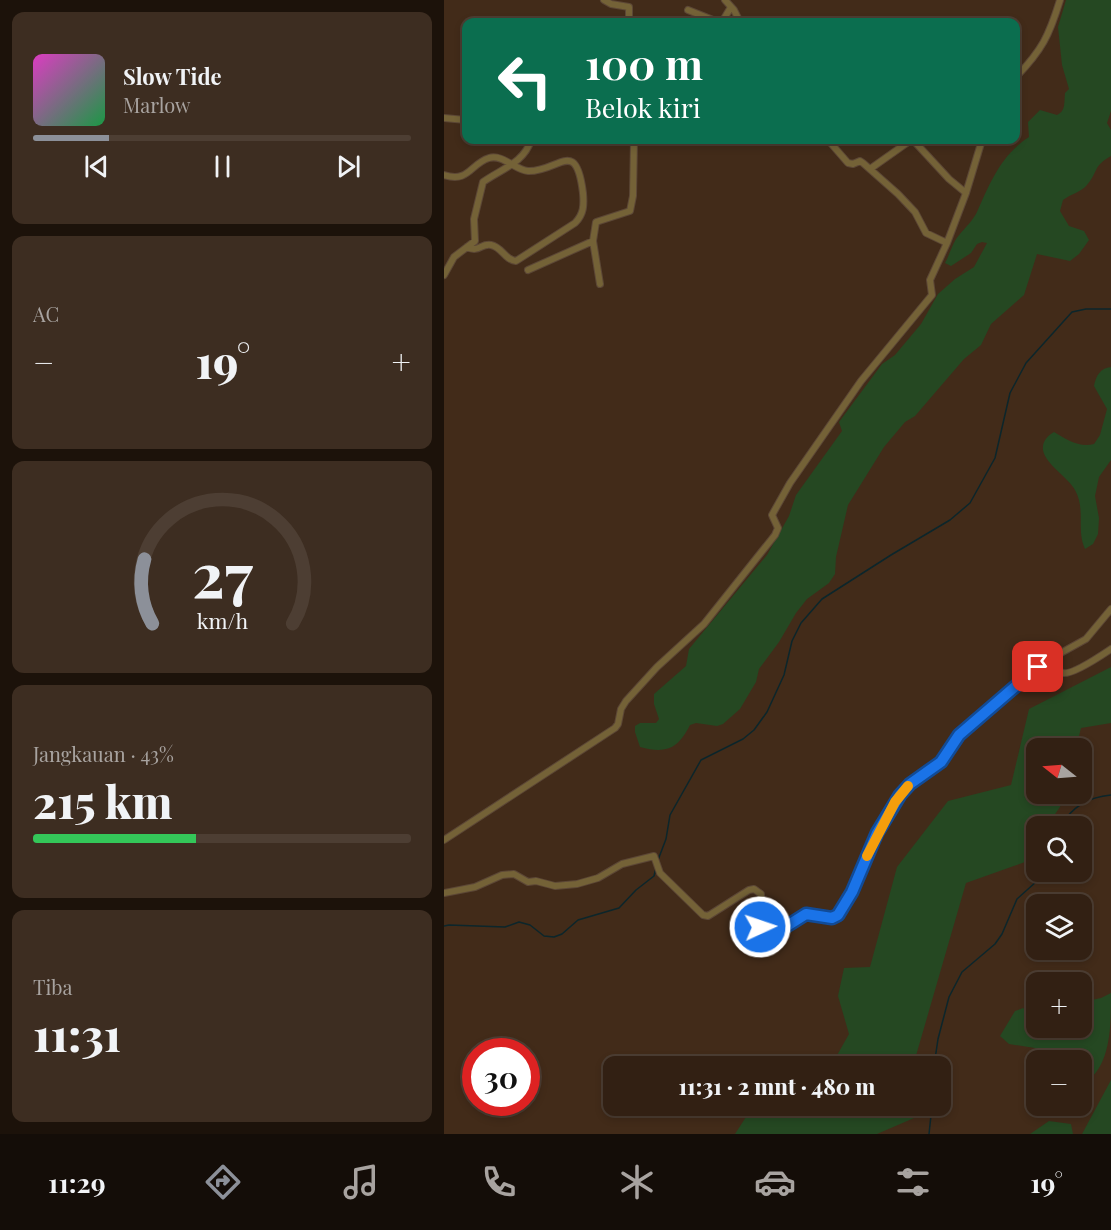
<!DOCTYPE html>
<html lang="id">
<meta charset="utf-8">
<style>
body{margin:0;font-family:"Playfair Display",serif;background:#3d2d21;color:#f1f3f6;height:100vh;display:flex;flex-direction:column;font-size:22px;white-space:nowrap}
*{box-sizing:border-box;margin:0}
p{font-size:20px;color:#a8a3a0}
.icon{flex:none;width:33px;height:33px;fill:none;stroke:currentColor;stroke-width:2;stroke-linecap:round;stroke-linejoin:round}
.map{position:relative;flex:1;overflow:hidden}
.sheet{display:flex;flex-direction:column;gap:12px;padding:12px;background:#1c120a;width:444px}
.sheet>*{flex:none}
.hud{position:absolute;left:18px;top:18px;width:558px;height:126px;border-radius:12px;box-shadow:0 3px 9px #0003,0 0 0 2px #4d3e33;background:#0b6e4f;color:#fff;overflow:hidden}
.needle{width:39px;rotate:287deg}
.buttons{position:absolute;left:582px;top:738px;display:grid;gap:12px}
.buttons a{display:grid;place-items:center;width:66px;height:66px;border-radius:12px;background:#322013;box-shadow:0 3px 9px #0003,0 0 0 2px #4d3e33;font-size:30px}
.speed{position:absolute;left:18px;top:1038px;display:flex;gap:12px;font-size:30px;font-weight:700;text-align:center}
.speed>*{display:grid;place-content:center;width:78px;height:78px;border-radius:50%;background:#322013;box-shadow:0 3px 9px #0003,0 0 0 2px #4d3e33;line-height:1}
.speed .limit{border:9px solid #d22;background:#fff;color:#111}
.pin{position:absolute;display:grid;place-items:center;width:51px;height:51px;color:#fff;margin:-26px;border-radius:12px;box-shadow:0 3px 9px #0006}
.me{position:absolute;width:66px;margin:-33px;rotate:87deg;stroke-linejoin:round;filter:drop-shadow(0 0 4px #0008)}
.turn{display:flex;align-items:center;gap:21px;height:126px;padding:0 24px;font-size:27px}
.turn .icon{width:78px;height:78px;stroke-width:2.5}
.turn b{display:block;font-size:42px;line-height:51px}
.big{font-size:45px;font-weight:800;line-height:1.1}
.sheet .widget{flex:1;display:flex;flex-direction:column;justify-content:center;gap:9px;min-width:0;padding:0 21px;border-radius:12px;background:#3d2d21}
.sheet .dial{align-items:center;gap:0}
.dial svg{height:156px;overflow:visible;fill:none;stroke:#4d3e33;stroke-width:7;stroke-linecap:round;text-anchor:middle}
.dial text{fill:#f1f3f6;stroke:none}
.song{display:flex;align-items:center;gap:18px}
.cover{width:72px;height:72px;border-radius:9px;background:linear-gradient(135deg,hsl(310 70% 55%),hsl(140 70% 35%))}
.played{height:6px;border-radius:3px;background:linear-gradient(90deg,#8c9099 20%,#4d3e33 20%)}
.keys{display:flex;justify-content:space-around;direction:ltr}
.heat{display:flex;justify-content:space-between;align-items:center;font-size:33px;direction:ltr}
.charge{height:9px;border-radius:4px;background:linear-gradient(90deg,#34c759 43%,#4d3e33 0)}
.trip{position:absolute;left:159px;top:1056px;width:348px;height:60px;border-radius:12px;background:#322013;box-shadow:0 3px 9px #0003,0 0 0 2px #4d3e33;font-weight:800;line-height:60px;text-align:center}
.menu{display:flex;height:96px;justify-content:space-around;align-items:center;background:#140d08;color:#a8a3a0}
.menu .icon{width:42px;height:42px}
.menu .active{color:#8c9099}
.menu b{font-size:27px;color:#f1f3f6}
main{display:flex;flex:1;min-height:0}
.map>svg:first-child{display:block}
</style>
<main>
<section class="sheet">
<div class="widget">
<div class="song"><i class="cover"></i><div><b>Slow Tide</b><p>Marlow</p></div></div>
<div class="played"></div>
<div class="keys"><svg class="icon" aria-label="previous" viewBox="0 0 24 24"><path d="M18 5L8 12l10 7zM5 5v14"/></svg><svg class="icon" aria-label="pause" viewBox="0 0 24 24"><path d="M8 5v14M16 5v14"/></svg><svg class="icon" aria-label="next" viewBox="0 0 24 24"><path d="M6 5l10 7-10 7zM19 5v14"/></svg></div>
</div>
<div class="widget"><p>AC</p>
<div class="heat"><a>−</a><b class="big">19°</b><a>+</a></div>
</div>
<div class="widget dial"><svg viewBox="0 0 100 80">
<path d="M14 69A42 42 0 1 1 86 69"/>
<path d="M14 69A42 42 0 0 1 10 36" stroke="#8c9099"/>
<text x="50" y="56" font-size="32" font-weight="700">27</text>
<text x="50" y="72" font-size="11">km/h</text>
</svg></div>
<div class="widget"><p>Jangkauan · 43%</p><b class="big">215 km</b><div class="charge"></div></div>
<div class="widget"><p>Tiba</p><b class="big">11:31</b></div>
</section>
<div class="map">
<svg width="667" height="1134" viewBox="0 0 667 1134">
<rect width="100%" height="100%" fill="#422b19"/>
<path fill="#254822" d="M 622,0 L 667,0 L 667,111 L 663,123 L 667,130 L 667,156 C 648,167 655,171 643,185 C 637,192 627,194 619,200 L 616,211 L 625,226 L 640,231 L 645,240 L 635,254 L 626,261 L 593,254 L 580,295 L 547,324 L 537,345 L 520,359 L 471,416 L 461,422 L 440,447 L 404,505 L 392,557 L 391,574 L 385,583 L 363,599 L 352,613 L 335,642 L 315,669 L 312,682 L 296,709 L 279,724 L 273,726 L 252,723 L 246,725 C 234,749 222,754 196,747 L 191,732 L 191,726 L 196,723 L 212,723 L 215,719 L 210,704 L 210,694 L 242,666 L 245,649 L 323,555 L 345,516 L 352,495 L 398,431 L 395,422 L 438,364 L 451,355 L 477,324 L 494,294 L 511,279 L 530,267 L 543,243 L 538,242 L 533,244 L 527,253 L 507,266 L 501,263 C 506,254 509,241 516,234 C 522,227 529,220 533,212 C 546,183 557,155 585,137 L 584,122 L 596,110 L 613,115 C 622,111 620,102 621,93 L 625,89 L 618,65 L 614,27 Z
M 667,367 L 667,460 L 655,477 L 651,496 L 655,518 L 654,534 L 649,544 L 641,549 C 632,530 642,509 631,490 C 625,478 601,464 599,450 C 598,442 603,436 610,432 C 622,439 635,448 650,444 L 656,435 L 663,409 L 650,386 C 652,376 656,368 667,367 Z
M 667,667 L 667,723 L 637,728 L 632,748 L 592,748 L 592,794 L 621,794 L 620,801 L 603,826 L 592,826 L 592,844 L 581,862 L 522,883 L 469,1066 L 387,1066 L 405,1034 L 394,996 L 400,968 L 426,967 L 453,867 L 504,801 L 567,785 L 585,709 Z
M 667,993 C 667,1028 667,1068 638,1085 L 638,1060 L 605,1060 L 591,1048 L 565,1044 L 556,1036 L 571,1011 L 579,1008 L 592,1016 L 592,1028 L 638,1028 L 638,1002 L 657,998 Z
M 667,1080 L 667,1134 L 638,1134 Z
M 309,1106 L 481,1106 L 484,1112 L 433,1134 L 291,1134 Z
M 605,1121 L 627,1124 L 629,1134 L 586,1134 Z"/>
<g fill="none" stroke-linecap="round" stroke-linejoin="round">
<path stroke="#0c262b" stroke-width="1.5" d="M 617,826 C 628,806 645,797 667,795
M 214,860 L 222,839 L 226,815 L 257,760 L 299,739 L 310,730 L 323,712 L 340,675 L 348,641 L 357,623 L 378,599 L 447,555 L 506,520 L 526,503 L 551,458 L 566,393 L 582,363 L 628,312 L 642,309 L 667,309
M 0,926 L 5,925 L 61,927 L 75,922 L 86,925 L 100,936 L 110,937 L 118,934 L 134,920 L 175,908 L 192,890 L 210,876 L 212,868
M 490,1066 L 494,1039 L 505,997 L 518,972 L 551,944 L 558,934 L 573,899 L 603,872
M 485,1134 L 488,1106"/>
<g stroke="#5c4736" stroke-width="8">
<path id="minor" d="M 160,0 L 167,4 L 185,7 L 185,22
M 281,0 L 290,10 L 296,22
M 244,10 L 274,22
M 278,22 L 287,7
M 572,77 C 598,50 605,36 616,0
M 0,118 L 22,120
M 384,140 L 404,163 L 409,164 L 416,161 L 419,163 L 454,194 L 471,212 L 482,233 L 503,243
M 469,140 L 505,179 L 522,193
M 426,169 L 467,140
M 0,175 C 25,183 26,164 45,158 C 59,154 71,170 84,171 C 115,172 132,136 139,193 C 140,205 140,214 131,223 L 72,261 C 61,260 58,247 47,245 C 37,243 35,253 23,247
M 149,241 L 152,222 L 186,211 L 189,196 L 190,140
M 84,270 L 149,241 L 156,284
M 0,275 L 10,257 L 31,241 L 30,219 L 39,182 C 57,169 80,163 87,140
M 606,659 L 642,639 L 667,609
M 0,840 L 171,728 L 174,724 L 177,709 L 182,701 L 213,667 L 260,624 L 331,535 L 334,528 L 328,515 L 346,483 L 417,381 L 488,295 L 486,280 L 503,243 L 522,193 L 538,140
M 0,893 L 31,887 L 58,875 L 70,874 L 84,882 L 92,881 L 111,886 L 133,884 L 154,878 L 178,864 L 210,856 L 216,873 L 259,915 L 264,916 L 305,890 L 310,889 L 317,894 L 317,899 L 305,913 L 296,919 L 296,923 L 335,931 L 362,914 L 388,918 L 395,915 L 408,892 L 433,833 L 456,795 L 466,784 L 497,762 L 515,735 L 584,675 L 606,659 C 610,664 614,672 619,673 C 629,675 658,655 667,649"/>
</g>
<use href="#minor" stroke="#746237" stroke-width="6"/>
</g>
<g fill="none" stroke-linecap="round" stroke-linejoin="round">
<g stroke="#114b97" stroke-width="15">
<path id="route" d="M 316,927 L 335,931 L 362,914 L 388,918 L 394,915 L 408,892 L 433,833 L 456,795 L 466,784 L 497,762 L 515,735 L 594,667"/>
</g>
<use href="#route" stroke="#1a73e8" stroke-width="10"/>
<path stroke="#f59e0b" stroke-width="10" d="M 423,856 L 451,802 L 464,786"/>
</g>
</svg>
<div class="buttons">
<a><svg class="needle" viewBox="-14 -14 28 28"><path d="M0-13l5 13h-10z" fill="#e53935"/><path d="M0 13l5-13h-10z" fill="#a8a3a0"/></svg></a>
<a><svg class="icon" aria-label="search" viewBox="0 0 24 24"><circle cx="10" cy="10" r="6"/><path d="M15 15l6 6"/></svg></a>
<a><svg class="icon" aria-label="layers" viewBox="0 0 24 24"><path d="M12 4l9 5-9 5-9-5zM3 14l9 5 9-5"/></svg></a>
<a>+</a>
<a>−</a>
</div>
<div class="speed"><div class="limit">30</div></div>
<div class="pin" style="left:594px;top:667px;background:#d93025"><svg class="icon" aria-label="arrive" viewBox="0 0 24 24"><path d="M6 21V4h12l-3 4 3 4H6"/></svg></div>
<svg class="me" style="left:316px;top:927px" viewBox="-20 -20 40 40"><circle r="17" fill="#1a73e8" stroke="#fff" stroke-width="3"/><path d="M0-11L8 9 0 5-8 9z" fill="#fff"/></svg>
<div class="trip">11:31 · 2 mnt · 480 m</div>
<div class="hud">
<div class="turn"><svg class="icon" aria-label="left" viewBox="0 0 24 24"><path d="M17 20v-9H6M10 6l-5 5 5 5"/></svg><div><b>100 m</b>Belok kiri</div></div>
</div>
</div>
</main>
<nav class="menu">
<b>11:29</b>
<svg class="icon active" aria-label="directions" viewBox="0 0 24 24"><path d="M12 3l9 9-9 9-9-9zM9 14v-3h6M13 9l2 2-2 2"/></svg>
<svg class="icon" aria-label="music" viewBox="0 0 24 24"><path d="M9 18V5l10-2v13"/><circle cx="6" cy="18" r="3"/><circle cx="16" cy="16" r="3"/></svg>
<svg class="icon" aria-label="phone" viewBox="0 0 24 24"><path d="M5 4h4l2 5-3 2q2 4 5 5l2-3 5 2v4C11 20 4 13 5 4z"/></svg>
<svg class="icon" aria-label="climate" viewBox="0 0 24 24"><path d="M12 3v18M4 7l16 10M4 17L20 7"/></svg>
<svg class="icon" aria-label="car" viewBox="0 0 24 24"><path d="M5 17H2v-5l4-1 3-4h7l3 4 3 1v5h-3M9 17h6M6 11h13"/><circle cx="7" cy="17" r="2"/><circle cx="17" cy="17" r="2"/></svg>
<svg class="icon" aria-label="filters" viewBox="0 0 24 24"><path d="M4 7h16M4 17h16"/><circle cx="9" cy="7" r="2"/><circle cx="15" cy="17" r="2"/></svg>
<b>19°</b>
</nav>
